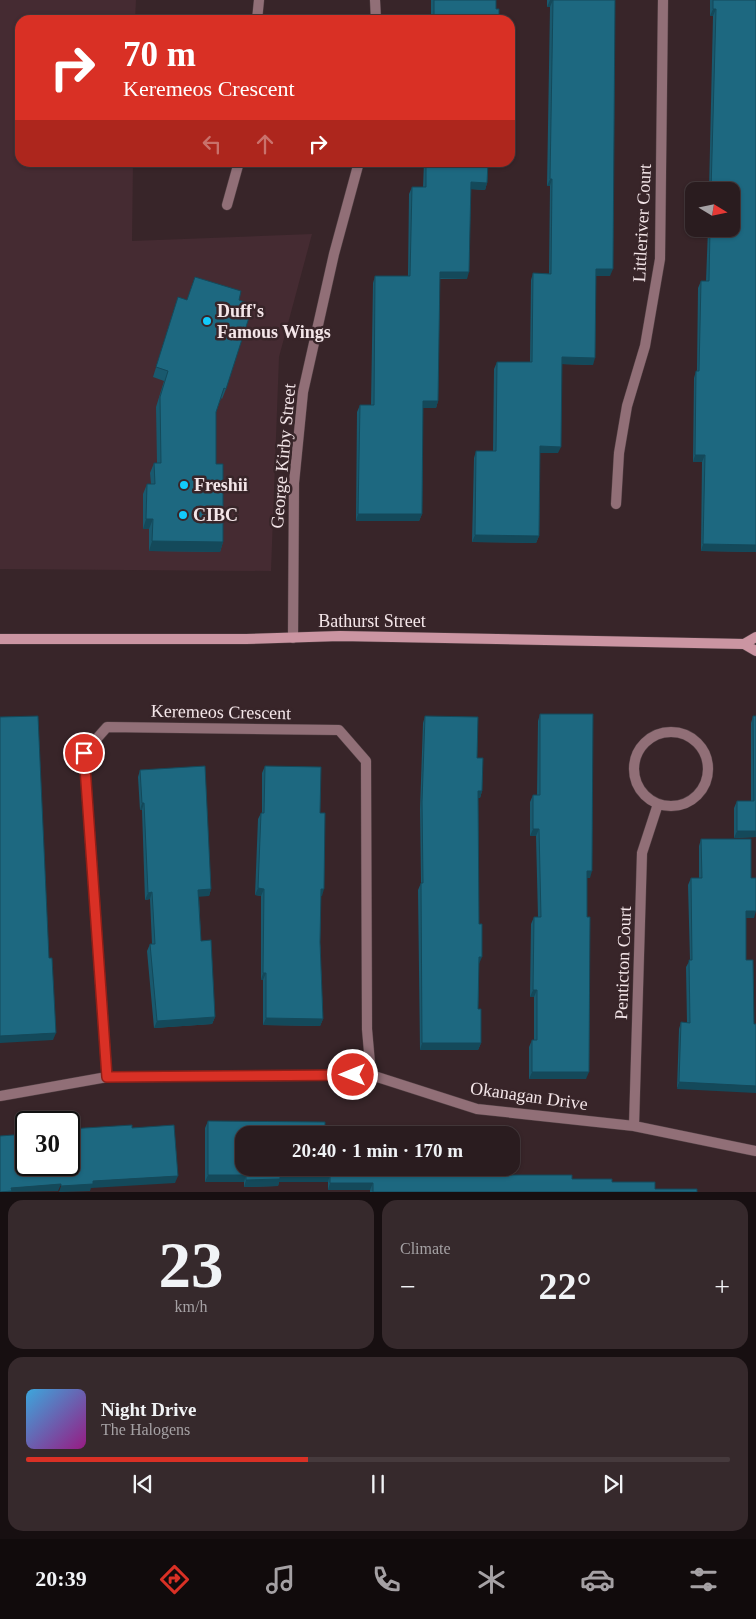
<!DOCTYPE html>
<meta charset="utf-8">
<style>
body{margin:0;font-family:"Times New Roman",serif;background:#36292c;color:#f1f3f6;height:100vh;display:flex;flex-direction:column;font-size:19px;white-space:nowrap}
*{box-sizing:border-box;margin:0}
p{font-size:16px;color:#a5a1a4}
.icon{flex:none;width:28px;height:28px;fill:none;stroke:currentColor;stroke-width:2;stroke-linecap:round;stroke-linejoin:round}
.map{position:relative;height:1192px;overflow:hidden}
.drawer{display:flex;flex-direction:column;gap:8px;padding:8px;background:#170f11;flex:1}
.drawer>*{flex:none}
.hud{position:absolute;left:15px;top:15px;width:500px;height:152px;border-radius:15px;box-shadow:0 1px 4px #0004,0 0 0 1px #463a3d;background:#d93025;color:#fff;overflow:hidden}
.needle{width:32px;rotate:100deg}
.controls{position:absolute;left:685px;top:182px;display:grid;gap:10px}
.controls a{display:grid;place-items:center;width:55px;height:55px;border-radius:10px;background:#2a1c1f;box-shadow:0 1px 4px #0004,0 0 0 1px #463a3d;font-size:25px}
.speed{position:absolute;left:15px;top:1111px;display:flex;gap:10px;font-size:25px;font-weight:700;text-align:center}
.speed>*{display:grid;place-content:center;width:65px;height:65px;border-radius:50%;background:#2a1c1f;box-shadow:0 1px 4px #0004,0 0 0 1px #463a3d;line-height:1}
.speed .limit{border:2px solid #111;border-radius:8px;background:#fff;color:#111}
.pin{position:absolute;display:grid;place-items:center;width:42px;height:42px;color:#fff;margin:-21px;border:2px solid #fff;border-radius:50%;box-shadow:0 1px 5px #0007}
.me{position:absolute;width:55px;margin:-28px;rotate:270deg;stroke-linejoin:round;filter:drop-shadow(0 0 4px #0008)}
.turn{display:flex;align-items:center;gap:18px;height:105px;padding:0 25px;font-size:22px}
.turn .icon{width:65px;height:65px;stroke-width:2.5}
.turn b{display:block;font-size:35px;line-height:42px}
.lanes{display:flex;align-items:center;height:48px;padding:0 25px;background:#0003;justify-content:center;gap:25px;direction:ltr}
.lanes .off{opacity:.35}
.big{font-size:38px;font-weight:700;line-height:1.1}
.drawer .card{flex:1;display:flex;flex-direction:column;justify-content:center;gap:8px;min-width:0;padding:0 18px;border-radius:15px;background:#36292c}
.drawer .dial{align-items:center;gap:0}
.dial b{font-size:65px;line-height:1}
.song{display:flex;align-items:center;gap:15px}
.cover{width:60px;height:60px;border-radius:8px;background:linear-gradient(135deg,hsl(200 70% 55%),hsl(310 70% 35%))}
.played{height:5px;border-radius:2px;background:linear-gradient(90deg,#d93025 40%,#463a3d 40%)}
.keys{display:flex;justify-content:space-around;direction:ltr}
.heat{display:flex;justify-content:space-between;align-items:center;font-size:28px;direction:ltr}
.drawer .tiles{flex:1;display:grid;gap:8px;grid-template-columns:1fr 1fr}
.card:last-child{grid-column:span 2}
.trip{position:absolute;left:235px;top:1126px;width:285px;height:50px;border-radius:15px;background:#2a1c1f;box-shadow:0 1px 4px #0004,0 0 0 1px #463a3d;font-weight:700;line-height:50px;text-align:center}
.dock{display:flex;height:80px;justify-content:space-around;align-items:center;background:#110b0c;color:#a5a1a4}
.dock .icon{width:35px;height:35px}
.dock .selected{color:#d93025}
.dock b{font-size:22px;color:#f1f3f6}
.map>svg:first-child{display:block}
</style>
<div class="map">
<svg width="756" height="1192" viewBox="0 0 756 1192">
<rect width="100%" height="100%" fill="#382529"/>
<path fill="#452b32" d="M 0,0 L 136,0 L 135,20 L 20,20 L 20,162 L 133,163 L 132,241 L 312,234 L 279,357 L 271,571 L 0,569 Z"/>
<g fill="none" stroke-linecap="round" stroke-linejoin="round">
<g stroke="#524044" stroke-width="11">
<path id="street" d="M 375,0 L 376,20
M 257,20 L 259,0
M 227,205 L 239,162
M 616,504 L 619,453 L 627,406 L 645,346 L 660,259 L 663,0
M 293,638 L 294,483 L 303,392 L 334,254 L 359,162
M634 769a37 37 0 1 1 74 0a37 37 0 1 1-74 0Z
M 107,1077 L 84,753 L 107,727 L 339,730 L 366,761 L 367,1029 L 371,1075
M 0,1096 L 107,1077 L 371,1075 L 477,1109 L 634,1126 L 756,1151
M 634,1126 L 642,853 L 658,804"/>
</g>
<g stroke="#524044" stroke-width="11">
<path id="secondary" d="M 0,639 L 246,639 L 340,636 L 744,644 L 756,651
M 744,644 L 756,637"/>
</g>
<use href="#street" stroke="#916f77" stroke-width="10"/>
<use href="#secondary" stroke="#cb95a2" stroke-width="10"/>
</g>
<path fill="#19596e" d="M 431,0 L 496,0 L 496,9 L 499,20 L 431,20 Z
M 547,0 L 615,0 L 610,276 L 596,276 L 593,365 L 561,364 L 558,453 L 540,453 L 539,536 L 536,543 L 472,542 L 474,458 L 476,451 L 493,451 L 494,369 L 497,362 L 530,362 L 531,280 L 533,273 L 549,274 L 550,186 L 547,186 L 550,7 L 547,7 Z
M 710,0 L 756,0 L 756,552 L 701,551 L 702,462 L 693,462 L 694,378 L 696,371 L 697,371 L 698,288 L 701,281 L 706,281 L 708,229 L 731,229 L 731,191 L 709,191 L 713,16 L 710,16 Z
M 424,162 L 488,162 L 487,183 L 485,190 L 471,189 L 467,279 L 439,279 L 438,401 L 436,408 L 423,408 L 422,514 L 419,521 L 356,521 L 357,412 L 360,405 L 371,405 L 373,283 L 375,276 L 408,276 L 409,194 L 412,187 L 423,187 Z
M 195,277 L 239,300 L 226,389 L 222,399 L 221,398 L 216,412 L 216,464 L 223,542 L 220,552 L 149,551 L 149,529 L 143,529 L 143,494 L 147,484 L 151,484 L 150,473 L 154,463 L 157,463 L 156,407 L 164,381 L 153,377 L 178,297 L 187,300 Z
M 540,714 L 590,878 L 587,878 L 586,1079 L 529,1079 L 529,1047 L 532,1040 L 534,1040 L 534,997 L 530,997 L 531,924 L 534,917 L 538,917 L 536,836 L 530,836 L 530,802 L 533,795 L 537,795 L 538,721 Z
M 425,716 L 477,758 L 482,791 L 480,798 L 478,798 L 479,964 L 478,1009 L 481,1043 L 478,1050 L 420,1050 L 418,890 L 421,883 L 420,809 L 423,723 Z
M 753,716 L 756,837 L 734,838 L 734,808 L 737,801 L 751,801 L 751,723 Z
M 265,766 L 320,813 L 322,896 L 321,896 L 320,942 L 323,1019 L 320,1026 L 263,1025 L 263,980 L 261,980 L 261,896 L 255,895 L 258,819 L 261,813 L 262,813 L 262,773 Z
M 140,770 L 211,889 L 209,896 L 199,896 L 201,941 L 215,1017 L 212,1024 L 154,1028 L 147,951 L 150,944 L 152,944 L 150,899 L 145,900 L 142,810 L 140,810 L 138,777 Z
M 701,839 L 751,878 L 754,918 L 746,918 L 677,1089 L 679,1029 L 681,1022 L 687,1023 L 686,967 L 690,960 L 688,885 L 691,878 L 699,878 L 699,846 Z
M 208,1121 L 325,1126 L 363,1135 L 485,1175 L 572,1179 L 612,1182 L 655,1189 L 697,1192 L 370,1192 L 370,1190 L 328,1190 L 328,1182 L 279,1182 L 278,1186 L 244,1187 L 244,1182 L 205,1182 L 205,1128 Z"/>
<path fill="#14495a" d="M 550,0 L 553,0 L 550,7 L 547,7 Z
M 713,9 L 716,9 L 713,16 L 710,16 Z
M 550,179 L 552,179 L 550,186 L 547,186 Z
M 471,182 L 487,183 L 485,190 L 468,189 Z
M 596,269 L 613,269 L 610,276 L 594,276 Z
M 440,272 L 469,272 L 467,279 L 437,278 Z
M 562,357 L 595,358 L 593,365 L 559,364 Z
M 423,401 L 438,401 L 436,408 L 420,408 Z
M 540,446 L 561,447 L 558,453 L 537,453 Z
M 695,455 L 705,455 L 702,462 L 693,462 Z
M 358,514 L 422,514 L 419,521 L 356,521 Z
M 146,519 L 153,519 L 149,529 L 143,529 Z
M 475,535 L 539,536 L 536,543 L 472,542 Z
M 152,541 L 223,542 L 220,552 L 149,551 Z
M 703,544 L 756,545 L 756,552 L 701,551 Z
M 478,791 L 482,791 L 480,798 L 475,798 Z
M 142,803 L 144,803 L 142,810 L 140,810 Z
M 533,829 L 539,829 L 536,836 L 530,836 Z
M 737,831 L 756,831 L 756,837 L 734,838 Z
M 587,871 L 592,871 L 590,878 L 585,878 Z
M 258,888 L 264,889 L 261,896 L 255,895 Z
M 211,889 L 209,896 L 196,897 L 198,890 Z
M 321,889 L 324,889 L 322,896 L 319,896 Z
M 152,892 L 150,899 L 145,900 L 148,893 Z
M 746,911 L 756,911 L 754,918 L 744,918 Z
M 479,957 L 482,957 L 479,964 L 476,964 Z
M 263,973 L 266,973 L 263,980 L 261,980 Z
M 533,990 L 537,990 L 534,997 L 530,997 Z
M 215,1017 L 212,1024 L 154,1028 L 157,1021 Z
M 266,1018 L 323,1019 L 320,1026 L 263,1025 Z
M 56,1033 L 53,1040 L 0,1043 L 0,1036 Z
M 422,1043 L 481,1043 L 478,1050 L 420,1050 Z
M 532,1072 L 589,1072 L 586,1079 L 529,1079 Z
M 679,1082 L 756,1086 L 756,1093 L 677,1089 Z
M 208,1175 L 246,1175 L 244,1182 L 205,1182 Z
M 280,1175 L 330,1175 L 328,1182 L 279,1182 L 278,1186 L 244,1187 L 246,1180 Z
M 178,1176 L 175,1183 L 91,1188 L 90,1191 L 59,1192 L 61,1186 L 93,1181 Z
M 330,1183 L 373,1183 L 370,1190 L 328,1190 Z
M 61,1184 L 58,1191 L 2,1192 L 11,1188 Z"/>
<path fill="#1d6880" stroke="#14495a" d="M 434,0 L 496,0 L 496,9 L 499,9 L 499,20 L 434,20 Z
M 550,0 L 615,0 L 613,269 L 596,269 L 595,358 L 562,357 L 561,447 L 540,446 L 539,536 L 475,535 L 476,451 L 496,451 L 497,362 L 532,362 L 533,273 L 551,274 L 552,179 L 550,179 L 553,0 Z
M 713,0 L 756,0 L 756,545 L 703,544 L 705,455 L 695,455 L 696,371 L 699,371 L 701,281 L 709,281 L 710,229 L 731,229 L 731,191 L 711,191 L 716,9 L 713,9 Z
M 426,162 L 488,162 L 487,183 L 471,182 L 469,272 L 440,272 L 438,401 L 423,401 L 422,514 L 358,514 L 360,405 L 374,405 L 375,276 L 410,276 L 412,187 L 426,187 Z
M 195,277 L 241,291 L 239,300 L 253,305 L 226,389 L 224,388 L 216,412 L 216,464 L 223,464 L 223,542 L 152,541 L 153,519 L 146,519 L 147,484 L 155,484 L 154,463 L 161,463 L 160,397 L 168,371 L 156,367 L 178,297 L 187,300 Z
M 540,714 L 593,714 L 592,871 L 587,871 L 587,917 L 590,917 L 589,1072 L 532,1072 L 532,1040 L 537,1040 L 537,990 L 533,990 L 534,917 L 541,917 L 539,829 L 533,829 L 533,795 L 540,795 Z
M 38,716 L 49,958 L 52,958 L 56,1033 L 0,1036 L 0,717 Z
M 425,716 L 478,717 L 477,758 L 483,758 L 482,791 L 478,791 L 479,924 L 482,924 L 482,957 L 479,957 L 478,1009 L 481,1009 L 481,1043 L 422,1043 L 421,883 L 423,883 L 422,802 Z
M 753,716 L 756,716 L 756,831 L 737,831 L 737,801 L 754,801 Z
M 205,766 L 211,889 L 198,890 L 201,941 L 211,940 L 215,1017 L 157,1021 L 150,944 L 155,944 L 152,892 L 148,893 L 144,803 L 142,803 L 140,770 Z
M 265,766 L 321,767 L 320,813 L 325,813 L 324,889 L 321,889 L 320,942 L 323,1019 L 266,1018 L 266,973 L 263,973 L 264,889 L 258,888 L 261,813 L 264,813 Z
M 701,839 L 751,839 L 751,878 L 756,878 L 756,911 L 746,911 L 746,960 L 753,960 L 754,1024 L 756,1024 L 756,1086 L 679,1082 L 681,1022 L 690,1023 L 689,960 L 692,960 L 691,878 L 702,878 Z
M 208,1121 L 325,1122 L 325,1126 L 363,1126 L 363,1135 L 244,1135 L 244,1168 L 485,1168 L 485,1175 L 572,1175 L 572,1179 L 612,1179 L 612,1182 L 655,1182 L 655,1189 L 697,1189 L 697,1192 L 373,1192 L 373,1183 L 330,1183 L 330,1175 L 280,1175 L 280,1179 L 246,1180 L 246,1175 L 208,1175 Z
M 132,1125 L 132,1128 L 174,1125 L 178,1176 L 93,1181 L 93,1184 L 61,1186 L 61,1184 L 11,1188 L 12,1191 L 0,1192 L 0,1136 L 26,1134 L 26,1165 L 69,1165 L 69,1129 Z"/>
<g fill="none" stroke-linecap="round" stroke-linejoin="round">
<g stroke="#8d1f18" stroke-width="12">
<path id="route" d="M 84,753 L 107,1077 L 353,1075"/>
</g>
<use href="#route" stroke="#d93025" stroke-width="9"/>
</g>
<g fill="#12cafb" stroke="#382529" stroke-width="2">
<circle cx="207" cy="321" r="5"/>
<circle cx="184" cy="485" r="5"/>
<circle cx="183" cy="515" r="5"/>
</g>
<g text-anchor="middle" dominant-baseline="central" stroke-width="5" stroke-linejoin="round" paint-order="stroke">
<g font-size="18" fill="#f4e6e9" stroke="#382529">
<text transform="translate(642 223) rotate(-87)">Littleriver Court</text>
<text transform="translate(283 456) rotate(-85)">George Kirby Street</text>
<text x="372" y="621">Bathurst Street</text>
<text transform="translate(221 712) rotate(1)">Keremeos Crescent</text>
<text transform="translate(623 963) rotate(-88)">Penticton Court</text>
<text transform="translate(529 1096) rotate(8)">Okanagan Drive</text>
</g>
<g font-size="18" font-weight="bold" fill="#f4e6e9" stroke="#382529" text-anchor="start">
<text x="217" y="311">Duff's<tspan x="217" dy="21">Famous Wings</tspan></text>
<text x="194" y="485">Freshii</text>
<text x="193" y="515">CIBC</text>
</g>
</g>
</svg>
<div class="controls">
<a><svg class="needle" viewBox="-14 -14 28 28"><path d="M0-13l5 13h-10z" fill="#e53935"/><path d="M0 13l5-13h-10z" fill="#a5a1a4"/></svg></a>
</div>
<div class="speed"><div class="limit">30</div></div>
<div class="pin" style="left:84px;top:753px;background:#d93025"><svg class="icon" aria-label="arrive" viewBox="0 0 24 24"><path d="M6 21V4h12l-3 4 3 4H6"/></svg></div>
<svg class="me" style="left:353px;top:1075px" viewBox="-20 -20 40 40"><circle r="17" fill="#d93025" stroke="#fff" stroke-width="3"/><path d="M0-11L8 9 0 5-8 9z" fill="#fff"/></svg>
<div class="trip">20:40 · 1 min · 170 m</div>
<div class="hud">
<div class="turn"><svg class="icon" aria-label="right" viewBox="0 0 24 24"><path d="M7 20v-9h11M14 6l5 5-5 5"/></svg><div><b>70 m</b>Keremeos Crescent</div></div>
<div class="lanes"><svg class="icon off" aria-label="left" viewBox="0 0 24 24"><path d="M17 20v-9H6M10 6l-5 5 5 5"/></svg><svg class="icon off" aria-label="ahead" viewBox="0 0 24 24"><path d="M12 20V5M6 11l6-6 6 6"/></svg><svg class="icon" aria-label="right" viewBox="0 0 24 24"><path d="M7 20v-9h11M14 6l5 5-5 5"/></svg></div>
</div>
</div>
<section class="drawer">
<div class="tiles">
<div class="card dial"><b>23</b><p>km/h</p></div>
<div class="card"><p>Climate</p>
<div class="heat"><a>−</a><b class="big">22°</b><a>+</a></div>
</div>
<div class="card">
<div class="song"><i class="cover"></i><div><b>Night Drive</b><p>The Halogens</p></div></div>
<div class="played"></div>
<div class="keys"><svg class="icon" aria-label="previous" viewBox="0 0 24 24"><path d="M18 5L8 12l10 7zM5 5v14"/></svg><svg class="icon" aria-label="pause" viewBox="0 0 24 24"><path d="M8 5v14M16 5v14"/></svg><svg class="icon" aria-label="next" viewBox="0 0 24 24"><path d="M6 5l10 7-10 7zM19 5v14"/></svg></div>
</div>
</div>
</section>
<nav class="dock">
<b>20:39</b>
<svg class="icon selected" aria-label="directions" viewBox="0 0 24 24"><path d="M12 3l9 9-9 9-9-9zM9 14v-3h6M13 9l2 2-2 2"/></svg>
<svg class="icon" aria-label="music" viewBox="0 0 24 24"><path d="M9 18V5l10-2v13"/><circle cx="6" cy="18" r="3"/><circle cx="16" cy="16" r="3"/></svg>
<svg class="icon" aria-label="phone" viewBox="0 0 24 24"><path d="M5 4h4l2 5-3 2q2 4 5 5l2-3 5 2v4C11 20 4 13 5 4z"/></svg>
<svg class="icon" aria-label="climate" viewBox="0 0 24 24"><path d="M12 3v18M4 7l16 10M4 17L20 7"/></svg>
<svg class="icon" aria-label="car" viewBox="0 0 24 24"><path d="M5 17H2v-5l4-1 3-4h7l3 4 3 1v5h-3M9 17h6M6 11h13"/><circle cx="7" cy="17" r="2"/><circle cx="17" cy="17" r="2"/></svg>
<svg class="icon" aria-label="filters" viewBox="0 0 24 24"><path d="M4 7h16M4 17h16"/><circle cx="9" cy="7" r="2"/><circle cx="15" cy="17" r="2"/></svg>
</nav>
